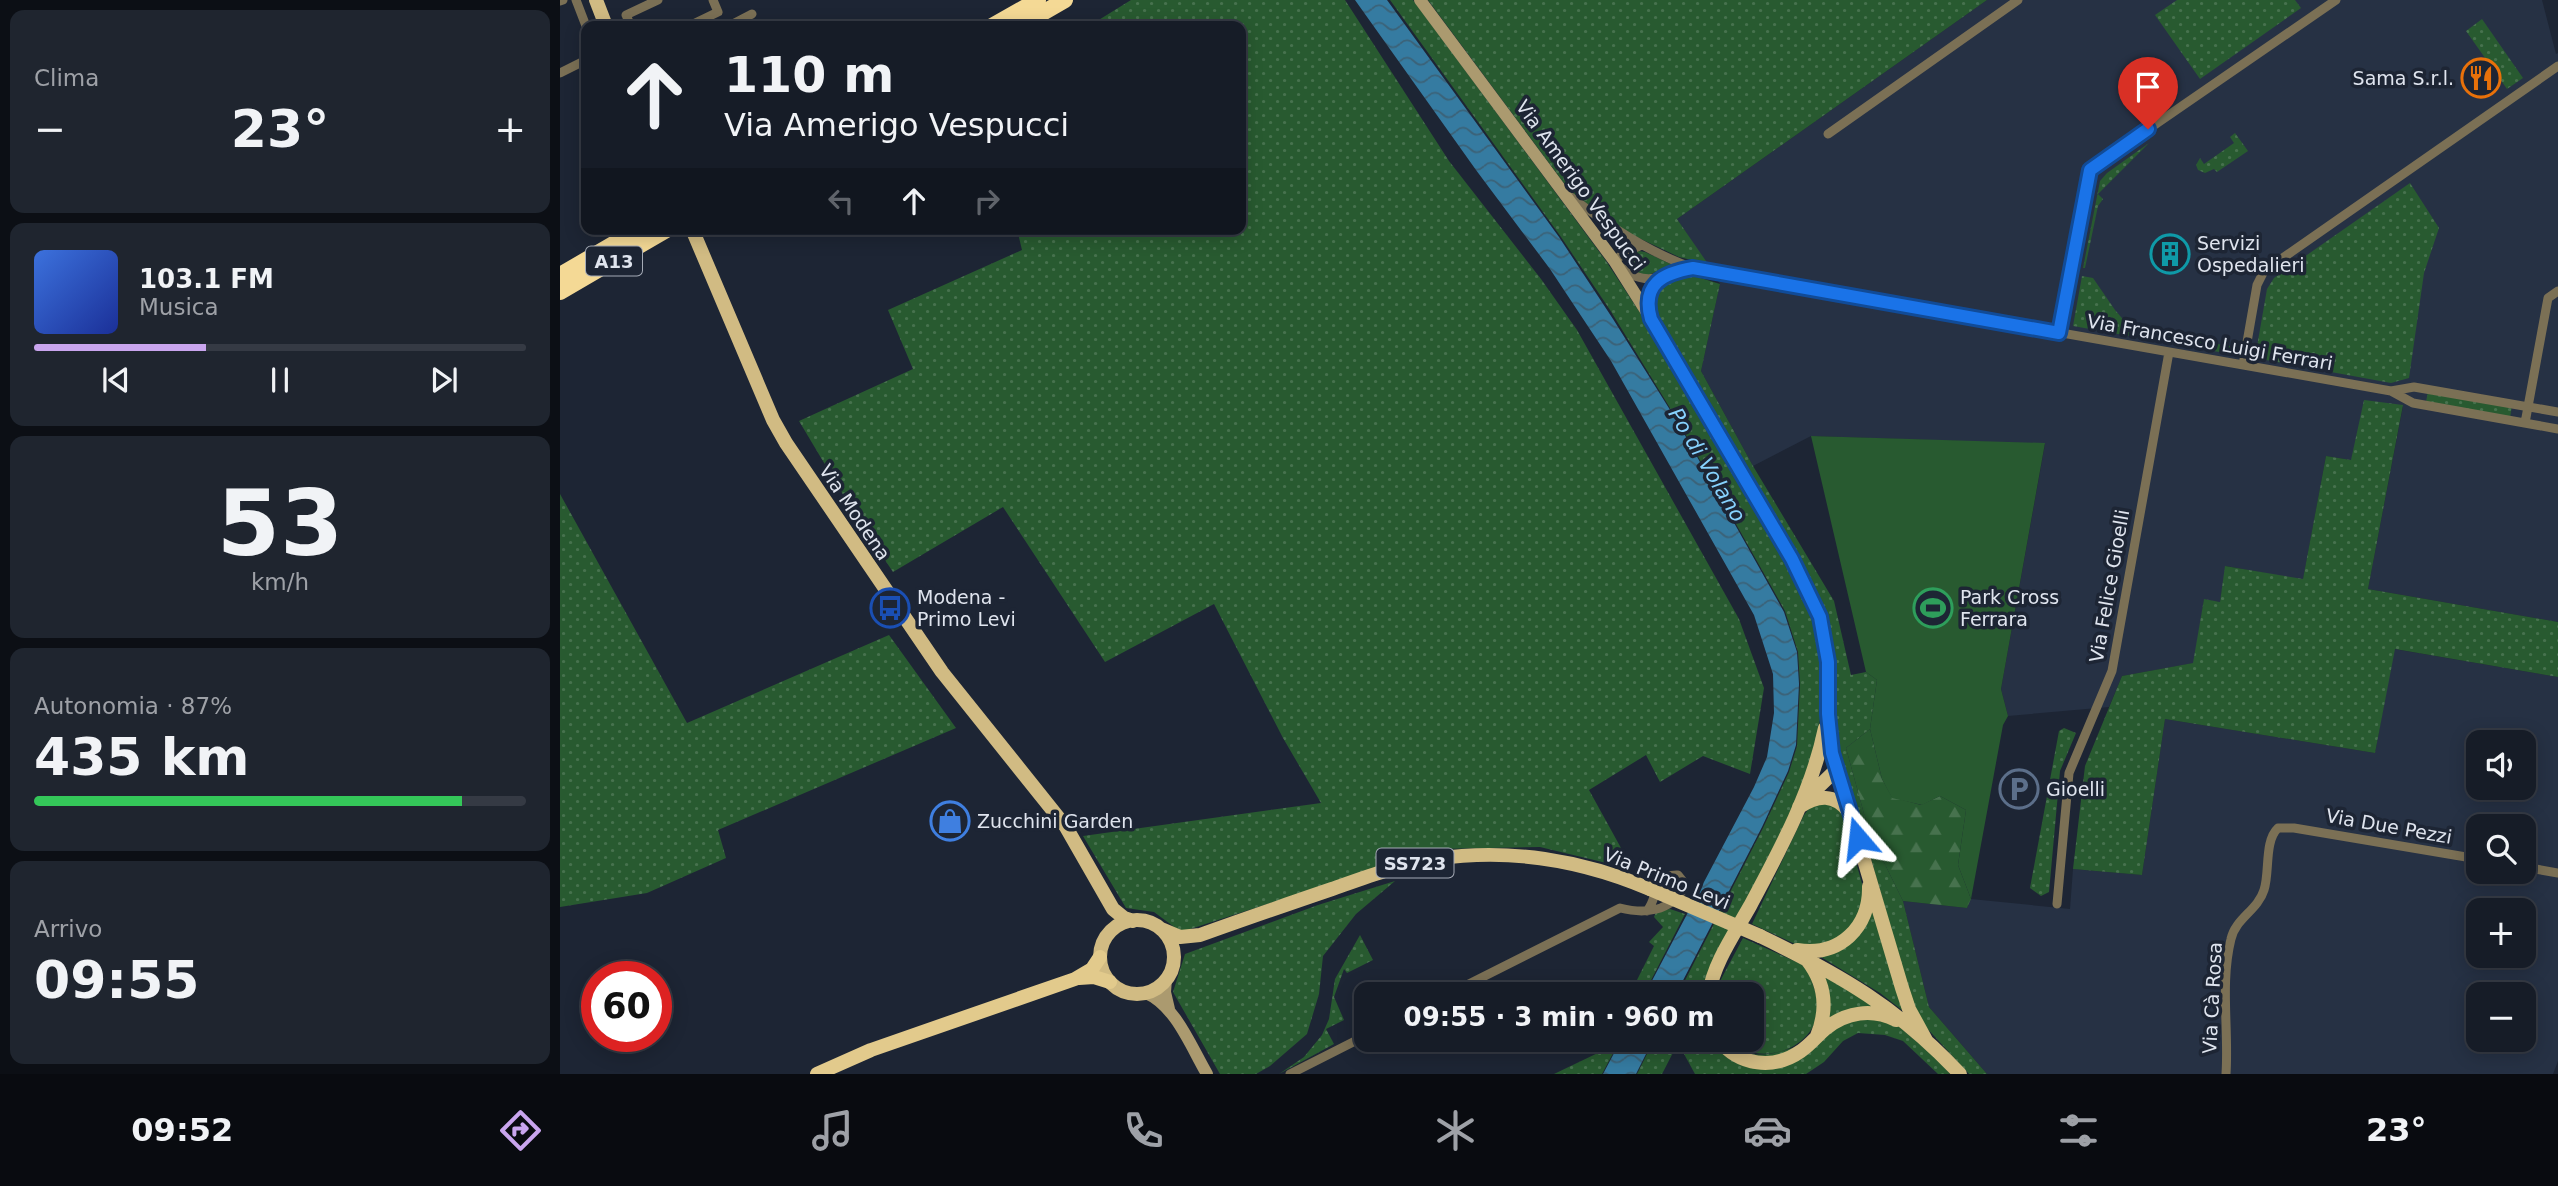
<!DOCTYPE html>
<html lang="it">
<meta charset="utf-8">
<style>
body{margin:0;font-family:"DejaVu Sans",sans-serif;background:#1f252f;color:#f1f3f6;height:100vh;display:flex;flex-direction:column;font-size:26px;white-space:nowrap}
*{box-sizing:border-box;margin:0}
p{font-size:23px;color:#9ea1a7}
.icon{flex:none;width:38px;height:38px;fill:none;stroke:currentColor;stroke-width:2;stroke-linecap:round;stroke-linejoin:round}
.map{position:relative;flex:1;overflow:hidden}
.drawer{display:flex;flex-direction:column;gap:10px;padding:10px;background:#0c0f15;width:560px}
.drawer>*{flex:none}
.banner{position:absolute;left:21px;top:21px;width:665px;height:214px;border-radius:14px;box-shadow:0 4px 18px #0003,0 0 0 2px #353a44;background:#161c27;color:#f1f3f6;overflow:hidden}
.fabs{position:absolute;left:1906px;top:730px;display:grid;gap:14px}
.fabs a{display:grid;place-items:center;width:70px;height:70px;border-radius:14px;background:#161c27;box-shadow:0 4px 18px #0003,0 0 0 2px #353a44;font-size:35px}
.speed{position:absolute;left:21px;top:961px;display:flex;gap:14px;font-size:35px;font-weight:700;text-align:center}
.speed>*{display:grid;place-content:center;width:91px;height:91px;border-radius:50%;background:#161c27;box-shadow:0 4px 18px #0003,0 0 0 2px #353a44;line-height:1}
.speed .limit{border:10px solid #d22;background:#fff;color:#111}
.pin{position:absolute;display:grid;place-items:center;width:60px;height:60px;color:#fff;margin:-72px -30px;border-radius:50% 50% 50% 0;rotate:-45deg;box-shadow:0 0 7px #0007}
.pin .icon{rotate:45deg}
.me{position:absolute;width:77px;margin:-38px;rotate:343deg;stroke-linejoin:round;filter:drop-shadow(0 0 5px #0008)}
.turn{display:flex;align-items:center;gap:24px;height:147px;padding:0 28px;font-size:32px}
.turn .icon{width:91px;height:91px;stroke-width:2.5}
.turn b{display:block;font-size:49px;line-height:60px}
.lanes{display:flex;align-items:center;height:66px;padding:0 28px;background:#0003;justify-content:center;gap:35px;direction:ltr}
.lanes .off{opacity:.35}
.big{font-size:52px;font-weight:700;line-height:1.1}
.drawer .card{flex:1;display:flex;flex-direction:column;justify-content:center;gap:10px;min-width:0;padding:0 24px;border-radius:14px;background:#1f252f}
.drawer .dial{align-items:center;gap:0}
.dial b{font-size:91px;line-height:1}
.song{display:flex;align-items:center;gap:21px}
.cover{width:84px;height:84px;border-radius:10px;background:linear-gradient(135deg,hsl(220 70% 55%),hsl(230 70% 35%))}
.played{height:7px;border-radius:4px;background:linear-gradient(90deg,#c9a5ee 35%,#353a44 35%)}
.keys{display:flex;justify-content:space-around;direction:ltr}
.heat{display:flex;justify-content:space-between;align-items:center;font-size:38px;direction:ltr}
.charge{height:10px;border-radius:5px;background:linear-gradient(90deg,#34c759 87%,#353a44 0)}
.trip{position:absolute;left:794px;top:982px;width:410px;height:70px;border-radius:14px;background:#161c27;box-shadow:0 4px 18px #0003,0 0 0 2px #353a44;font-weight:700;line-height:70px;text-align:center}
.menu{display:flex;height:112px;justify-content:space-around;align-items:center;background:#090b10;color:#9ea1a7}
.menu .icon{width:49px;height:49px}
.menu .current{color:#c9a5ee}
.menu b{font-size:32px;color:#f1f3f6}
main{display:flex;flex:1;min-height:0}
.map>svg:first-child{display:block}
</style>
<main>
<section class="drawer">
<div class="card"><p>Clima</p>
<div class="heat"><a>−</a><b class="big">23°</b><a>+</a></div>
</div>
<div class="card">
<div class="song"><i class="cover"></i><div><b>103.1 FM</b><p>Musica</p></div></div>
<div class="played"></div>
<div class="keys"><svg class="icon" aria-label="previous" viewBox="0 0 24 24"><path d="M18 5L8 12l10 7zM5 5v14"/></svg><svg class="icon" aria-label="pause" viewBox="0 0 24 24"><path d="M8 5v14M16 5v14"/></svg><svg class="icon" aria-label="next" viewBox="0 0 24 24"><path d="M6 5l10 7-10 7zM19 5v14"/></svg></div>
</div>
<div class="card dial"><b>53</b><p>km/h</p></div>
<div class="card"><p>Autonomia · 87%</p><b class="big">435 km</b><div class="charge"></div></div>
<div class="card"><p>Arrivo</p><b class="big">09:55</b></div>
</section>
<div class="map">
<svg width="1998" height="1074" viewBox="0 0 1998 1074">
<defs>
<pattern id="grass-dots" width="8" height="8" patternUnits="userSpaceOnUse" patternTransform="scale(1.75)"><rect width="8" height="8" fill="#285a30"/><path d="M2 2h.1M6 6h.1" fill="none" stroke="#47724e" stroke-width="1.8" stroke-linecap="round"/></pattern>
<pattern id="forest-firs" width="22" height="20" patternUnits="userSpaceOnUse" patternTransform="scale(1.75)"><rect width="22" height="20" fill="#285a30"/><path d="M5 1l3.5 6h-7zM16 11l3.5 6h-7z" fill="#47724e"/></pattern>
<pattern id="water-waves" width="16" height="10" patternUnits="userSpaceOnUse" patternTransform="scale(1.75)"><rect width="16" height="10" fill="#357ba1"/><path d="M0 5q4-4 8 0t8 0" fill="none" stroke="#3b6278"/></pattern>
</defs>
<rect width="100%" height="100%" fill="#1d2534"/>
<path fill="#263144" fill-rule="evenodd" d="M 1427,0 L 1982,0 L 1996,54 L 1998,53 L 1998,622 L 1808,589 L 1843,406 L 1791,460 L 1766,456 L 1743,580 L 1666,566 L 1660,602 L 1644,600 L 1634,663 L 1562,676 L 1549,707 L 1448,716 L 1441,689 L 1485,444 L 1251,436 L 1193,466 L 1141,371 L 1160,284 L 1117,219 Z
M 1834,649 L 1998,677 L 1998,1061 L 1993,1074 L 1427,1074 L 1369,1007 L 1343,901 L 1407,908 L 1411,899 L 1510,909 L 1513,869 L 1582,875 L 1605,719 L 1815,753 ZM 1918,742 L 1964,742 L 1964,788 L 1918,788 ZM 1918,826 L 1964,826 L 1964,872 L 1918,872 ZM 1918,910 L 1964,910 L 1964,956 L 1918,956 ZM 1918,994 L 1964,994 L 1964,1040 L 1918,1040 Z"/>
<path fill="url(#grass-dots)" d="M 571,0 L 785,0 L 889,161 L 981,279 L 1017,330 L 1179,619 L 1204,688 L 1190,774 L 1143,756 L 1100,782 L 1086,755 L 1029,790 L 1061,848 L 1059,866 L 980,847 L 878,849 L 621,932 L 594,912 L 566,908 L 523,836 L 761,803 L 723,738 L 654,604 L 545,662 L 443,507 L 333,572 L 297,518 L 239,421 L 353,369 L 328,310 L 462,250 L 457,229 L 681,229 L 681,26 L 529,26 Z
M 830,0 L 853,0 L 1046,261 L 1088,325 L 1232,572 C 1242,593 1253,613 1258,636 C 1285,750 1200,873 1150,970 L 1141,994 L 1118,994 L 1203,828 L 1229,772 L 1237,746 L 1240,684 L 1238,652 L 1225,611 L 1118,421 L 1050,310 L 1001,237 Z
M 868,0 L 1427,0 L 1117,219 L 1148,264 L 1119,257 L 1062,230 L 1009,190 Z
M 1617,0 L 1735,0 L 1741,8 L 1640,79 L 1595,15 Z
M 1922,19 L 1963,78 L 1947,89 L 1906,31 Z
M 1675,133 L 1688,151 L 1657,172 L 1654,169 L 1645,173 L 1638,170 L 1636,165 L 1640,158 L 1644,164 L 1674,143 L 1670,137 Z
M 1589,143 L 1538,194 L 1543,199 L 1538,206 L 1525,268 L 1523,268 L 1540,181 L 1547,173 Z
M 1850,183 L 1879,228 L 1864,273 L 1849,378 L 1831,383 L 1695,358 L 1707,289 L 1714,278 Z
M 1079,251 L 1085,252 L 1115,266 L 1087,275 L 1074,272 L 1067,260 Z
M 1131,275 L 1160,284 L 1141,371 L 1193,466 L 1274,601 L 1291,675 L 1306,672 L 1317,680 L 1310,729 L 1286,748 L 1309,832 L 1343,901 L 1369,1007 L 1427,1074 L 1409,1074 L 1364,1025 L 1350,996 L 1277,739 L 1275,677 L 1261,602 L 1096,317 C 1088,290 1106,277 1131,275 Z
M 1522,276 L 1533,278 L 1555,310 L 1573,331 L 1677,347 L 1676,355 L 1513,326 Z
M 1868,391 L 1952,406 L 1950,418 L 1866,402 Z
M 1804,400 L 1843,405 L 1808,589 L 1998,622 L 1998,677 L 1835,649 L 1815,753 L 1605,719 L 1582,875 L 1513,869 L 1525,766 L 1562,676 L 1633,663 L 1644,599 L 1660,602 L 1665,566 L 1743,579 L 1766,456 L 1791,460 Z
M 0,494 L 127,723 L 329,635 L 396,728 L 158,830 L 166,858 L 87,893 L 0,907 Z
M 1504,728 L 1516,733 L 1500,771 L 1489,892 L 1481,896 L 1470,888 L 1499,731 Z
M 1267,800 L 1282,813 L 1305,894 L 1297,922 L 1268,945 L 1235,944 L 1192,924 L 1244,815 L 1250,807 Z
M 835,881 L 796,914 L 763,956 L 759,994 L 747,1034 L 710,1066 L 696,1074 L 660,1074 L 613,992 L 625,954 L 758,905 Z
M 1312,905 L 1347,1014 L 1320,993 L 1261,957 L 1272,953 Z
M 1110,909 L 1125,914 L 1084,994 L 1070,994 L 1094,946 L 1089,942 L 1103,927 L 1094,917 L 1096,912 Z
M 800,935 L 813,960 L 787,973 L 784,969 L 774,997 L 784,1020 L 766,1029 L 774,1044 L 719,1074 L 744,1057 L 762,1035 L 769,1019 L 775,979 Z
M 1183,938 L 1241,964 C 1249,971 1251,978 1254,988 C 1275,1040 1206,1074 1168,1040 L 1192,1040 L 1192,994 L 1157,994 L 1159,983 Z
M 1259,972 L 1318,1009 L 1263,1027 Z
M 1300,1017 L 1336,1024 L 1376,1058 L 1390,1074 L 1378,1074 L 1343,1041 L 1325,1035 L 1298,1033 L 1283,1041 L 1264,1062 L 1246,1074 L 1135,1074 L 1118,1043 L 1102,1074 L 1077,1074 L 1094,1040 L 1149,1040 C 1210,1074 1241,1041 1300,1017 Z
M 1048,1040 L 1060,1040 L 1042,1074 L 994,1074 L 1042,1051 Z"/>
<path fill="url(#forest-firs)" d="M 1310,729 L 1322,779 L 1332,797 L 1361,805 L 1380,796 L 1406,810 L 1398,865 L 1411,899 L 1407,908 L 1343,901 L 1309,832 L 1286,748 Z"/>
<path fill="#285a30" d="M 1251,436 L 1485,443 L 1441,689 L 1448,716 L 1443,725 L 1411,899 L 1398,865 L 1406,810 L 1380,796 L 1362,805 L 1332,798 L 1322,779 L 1310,729 L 1317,680 L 1306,672 Z"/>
<path fill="url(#water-waves)" d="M 795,0 L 827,0 L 999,237 L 1053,319 L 1117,421 L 1224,612 L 1237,652 L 1239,684 L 1236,745 L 1228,771 L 1202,827 L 1116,994 L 1085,994 L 1194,787 L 1207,757 L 1214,713 L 1213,674 L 1194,615 L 1051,361 L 990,269 L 916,170 Z
M 1061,1040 L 1093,1040 L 1076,1074 L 1043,1074 Z"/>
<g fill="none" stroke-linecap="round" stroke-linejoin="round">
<path stroke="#7b7055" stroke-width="9" d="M 16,0 L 26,26
M 0,1 L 3,0
M 71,26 L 66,15 L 98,0
M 129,26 L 158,12 L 153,0
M 169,26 L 192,14
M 0,73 L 26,60
M 1268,134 L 1458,0
M 1011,197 C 1049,226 1088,252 1133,268 L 1831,391 L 1853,403 L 1998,429
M 1082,245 L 1062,254 L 1055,262 C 1069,276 1084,283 1103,276
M 1090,315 C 1081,284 1107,272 1132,269
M 1499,333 L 1532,168 L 1776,0
M 1683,365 L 1697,285 L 1704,271 L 1998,66
M 1831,391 L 1854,387 L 1998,412
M 1965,423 L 1988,298 L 1998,291
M 1964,867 L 1998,873
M 1497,904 L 1509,773 L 1552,671 L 1609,352
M 889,994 L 1060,908 C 1084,914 1110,912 1124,888 L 1122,880 L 1118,875 C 1092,874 1099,897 1087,911
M 730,1074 L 807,1035
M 1666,1074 C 1669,1029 1660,983 1671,939 C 1675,919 1698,910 1704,890 C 1710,872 1704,841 1718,828 L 1734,828 L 1918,859"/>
<path stroke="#ab9a6f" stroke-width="12" d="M 860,0 L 1055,262 L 1091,319 L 1232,559 L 1260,617 L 1268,662 L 1268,703
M 606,979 L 605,992 L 609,1009
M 586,993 C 616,1006 631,1047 647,1074"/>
<path stroke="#d1bb83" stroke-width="14" d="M 36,0 L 46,26
M 132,229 L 213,420 L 226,443 L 382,672 L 506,827 L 553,909 L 564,918 L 573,921
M 1268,703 L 1270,739 L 1277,769 L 1342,988 L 1349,1009 L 1366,1040
M 1247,798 L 1277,769
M 1239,807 C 1258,795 1274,793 1289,812
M540 957a37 37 0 1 1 74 0a37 37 0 1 1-74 0Z
M 601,929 L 620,937 L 640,935 C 684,919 728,904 772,889 C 806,877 840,864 875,859 C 948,848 1022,860 1090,889
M 1200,936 C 1281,975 1338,1008 1400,1074
M 1237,950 C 1280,957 1310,927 1309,886
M 1247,960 C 1266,984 1268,1009 1257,1036
M 1149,994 C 1153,964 1175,933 1190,906 C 1220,850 1252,791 1265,728
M 1159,1040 C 1179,1066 1214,1070 1241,1051 C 1250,1045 1257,1036 1265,1029 C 1286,1012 1312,1008 1336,1020"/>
<path stroke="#e2ca8c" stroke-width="14" d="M 519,978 L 534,977 L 550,982
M 257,1074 L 311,1050 L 515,979 L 532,969 L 540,957"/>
<path stroke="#f4d995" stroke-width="16" d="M 432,26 L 478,0
M 460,26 L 505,0
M 0,275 L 79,229
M 0,292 L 108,229"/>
<path stroke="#d1bb83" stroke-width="14" d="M 1090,889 L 1200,936"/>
</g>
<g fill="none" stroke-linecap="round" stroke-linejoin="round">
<g stroke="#114b97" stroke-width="18">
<path id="route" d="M 1298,838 L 1272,753 L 1268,714 L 1268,662 L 1260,617 L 1232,559 L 1091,319 C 1081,284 1103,273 1133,268 L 1499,333 L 1530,170 L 1588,129"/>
</g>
<use href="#route" stroke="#1a73e8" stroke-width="12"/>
</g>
<defs>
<g id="restaurant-ring" transform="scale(2.0125)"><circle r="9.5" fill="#1d2534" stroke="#e8710a" stroke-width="1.5"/><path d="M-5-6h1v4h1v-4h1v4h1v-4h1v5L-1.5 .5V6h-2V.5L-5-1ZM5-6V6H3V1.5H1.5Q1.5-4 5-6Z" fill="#e8710a"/></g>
<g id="building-ring" transform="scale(2.0125)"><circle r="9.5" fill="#1d2534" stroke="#0f9aa8" stroke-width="1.5"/><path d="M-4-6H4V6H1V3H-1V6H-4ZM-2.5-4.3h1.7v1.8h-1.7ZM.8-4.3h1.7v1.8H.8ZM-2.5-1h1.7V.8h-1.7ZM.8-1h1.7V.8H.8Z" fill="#0f9aa8"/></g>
<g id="bus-ring" transform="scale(2.0125)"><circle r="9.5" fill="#1d2534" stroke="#1a4fb4" stroke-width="1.5"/><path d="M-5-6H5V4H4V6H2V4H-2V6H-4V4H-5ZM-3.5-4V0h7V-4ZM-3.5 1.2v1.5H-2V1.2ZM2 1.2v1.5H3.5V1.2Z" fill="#1a4fb4"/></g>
<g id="stadium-ring" transform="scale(2.0125)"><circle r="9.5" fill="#1d2534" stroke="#2e9e5b" stroke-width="1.5"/><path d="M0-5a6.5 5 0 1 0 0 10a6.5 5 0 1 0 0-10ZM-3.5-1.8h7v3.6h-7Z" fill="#2e9e5b"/></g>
<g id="parking-ring" transform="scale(2.0125)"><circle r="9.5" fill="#1d2534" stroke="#5c6f8a" stroke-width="1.5"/><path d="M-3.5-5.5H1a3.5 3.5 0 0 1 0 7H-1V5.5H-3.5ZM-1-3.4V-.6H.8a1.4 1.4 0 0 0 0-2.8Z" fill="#5c6f8a"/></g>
<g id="shop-ring" transform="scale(2.0125)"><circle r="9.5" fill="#1d2534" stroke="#3f7fe0" stroke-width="1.5"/><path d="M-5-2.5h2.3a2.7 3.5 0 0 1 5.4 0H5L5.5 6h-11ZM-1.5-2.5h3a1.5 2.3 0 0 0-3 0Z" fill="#3f7fe0"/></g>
</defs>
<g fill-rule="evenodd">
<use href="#restaurant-ring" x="1921" y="78"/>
<use href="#building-ring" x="1610" y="254"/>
<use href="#bus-ring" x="330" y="608"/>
<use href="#stadium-ring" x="1373" y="608"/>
<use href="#parking-ring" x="1459" y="789"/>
<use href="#shop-ring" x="390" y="821"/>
</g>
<g text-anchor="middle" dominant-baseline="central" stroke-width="7" stroke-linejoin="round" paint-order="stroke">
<g fill="#1d2534" stroke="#a5abb6" stroke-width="2">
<rect x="26" y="246.5" width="56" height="29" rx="5"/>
<rect x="816.5" y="848.5" width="77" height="29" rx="5"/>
</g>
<g font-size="18" font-weight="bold" fill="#dfe4ee">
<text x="54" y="261">A13</text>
<text x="855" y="863">SS723</text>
</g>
<g font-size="19" fill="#dfe4ee" stroke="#1d2534" text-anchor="start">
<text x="1894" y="78" text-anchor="end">Sama S.r.l.</text>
<text x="1637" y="243">Servizi<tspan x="1637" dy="22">Ospedalieri</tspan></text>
<text x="357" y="597">Modena -<tspan x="357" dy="22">Primo Levi</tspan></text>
<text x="1400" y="597">Park Cross<tspan x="1400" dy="22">Ferrara</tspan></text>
<text x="1486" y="789">Gioelli</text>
<text x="417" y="821">Zucchini Garden</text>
</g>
<g font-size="19" fill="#dfe4ee" stroke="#1d2534">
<text transform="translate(1021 185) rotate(54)">Via Amerigo Vespucci</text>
<text transform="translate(1650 342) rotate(10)">Via Francesco Luigi Ferrari</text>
<text transform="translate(295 512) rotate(56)">Via Modena</text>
<text transform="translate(1549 586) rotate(-80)">Via Felice Gioelli</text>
<text transform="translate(1829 826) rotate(10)">Via Due Pezzi</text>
<text transform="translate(1107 878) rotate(22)">Via Primo Levi</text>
<text transform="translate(1652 998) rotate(-87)">Via Cà Rosa</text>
</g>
<g font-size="21" font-style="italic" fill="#87d2fe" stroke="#1d2534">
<text transform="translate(1147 465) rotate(59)">Po di Volano</text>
</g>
</g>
</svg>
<div class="fabs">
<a><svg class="icon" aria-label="sound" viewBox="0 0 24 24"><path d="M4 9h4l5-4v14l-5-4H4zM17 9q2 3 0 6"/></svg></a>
<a><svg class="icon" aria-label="search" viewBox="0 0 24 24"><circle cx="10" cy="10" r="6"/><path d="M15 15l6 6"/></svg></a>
<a>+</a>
<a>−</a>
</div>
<div class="speed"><div class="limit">60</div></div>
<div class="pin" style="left:1588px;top:129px;background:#d93025"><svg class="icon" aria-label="arrive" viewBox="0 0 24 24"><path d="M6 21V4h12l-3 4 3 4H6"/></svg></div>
<svg class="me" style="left:1298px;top:838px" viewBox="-20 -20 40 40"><path d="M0-17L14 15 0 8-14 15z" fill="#1a73e8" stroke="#fff" stroke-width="4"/></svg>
<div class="trip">09:55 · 3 min · 960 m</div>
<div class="banner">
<div class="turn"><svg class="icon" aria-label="ahead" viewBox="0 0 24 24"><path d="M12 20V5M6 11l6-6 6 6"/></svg><div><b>110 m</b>Via Amerigo Vespucci</div></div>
<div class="lanes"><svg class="icon off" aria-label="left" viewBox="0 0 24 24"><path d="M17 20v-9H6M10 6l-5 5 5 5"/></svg><svg class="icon" aria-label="ahead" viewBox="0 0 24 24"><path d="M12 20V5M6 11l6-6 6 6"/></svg><svg class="icon off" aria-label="right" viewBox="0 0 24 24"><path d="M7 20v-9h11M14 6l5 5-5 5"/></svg></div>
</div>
</div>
</main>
<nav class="menu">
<b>09:52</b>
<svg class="icon current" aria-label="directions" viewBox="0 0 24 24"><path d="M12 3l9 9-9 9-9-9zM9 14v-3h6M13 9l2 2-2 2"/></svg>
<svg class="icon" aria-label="music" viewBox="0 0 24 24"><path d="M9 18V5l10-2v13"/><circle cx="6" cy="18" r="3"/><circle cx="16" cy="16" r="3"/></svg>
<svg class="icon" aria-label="phone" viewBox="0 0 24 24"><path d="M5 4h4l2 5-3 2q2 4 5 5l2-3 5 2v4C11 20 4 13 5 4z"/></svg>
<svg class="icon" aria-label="climate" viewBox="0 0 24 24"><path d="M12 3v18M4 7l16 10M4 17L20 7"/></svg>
<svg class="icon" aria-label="car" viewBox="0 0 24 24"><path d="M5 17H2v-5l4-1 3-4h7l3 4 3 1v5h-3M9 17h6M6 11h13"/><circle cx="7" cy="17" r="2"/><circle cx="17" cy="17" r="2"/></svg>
<svg class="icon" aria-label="filters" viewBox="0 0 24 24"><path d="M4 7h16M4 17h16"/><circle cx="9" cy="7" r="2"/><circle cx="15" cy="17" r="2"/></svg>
<b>23°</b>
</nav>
